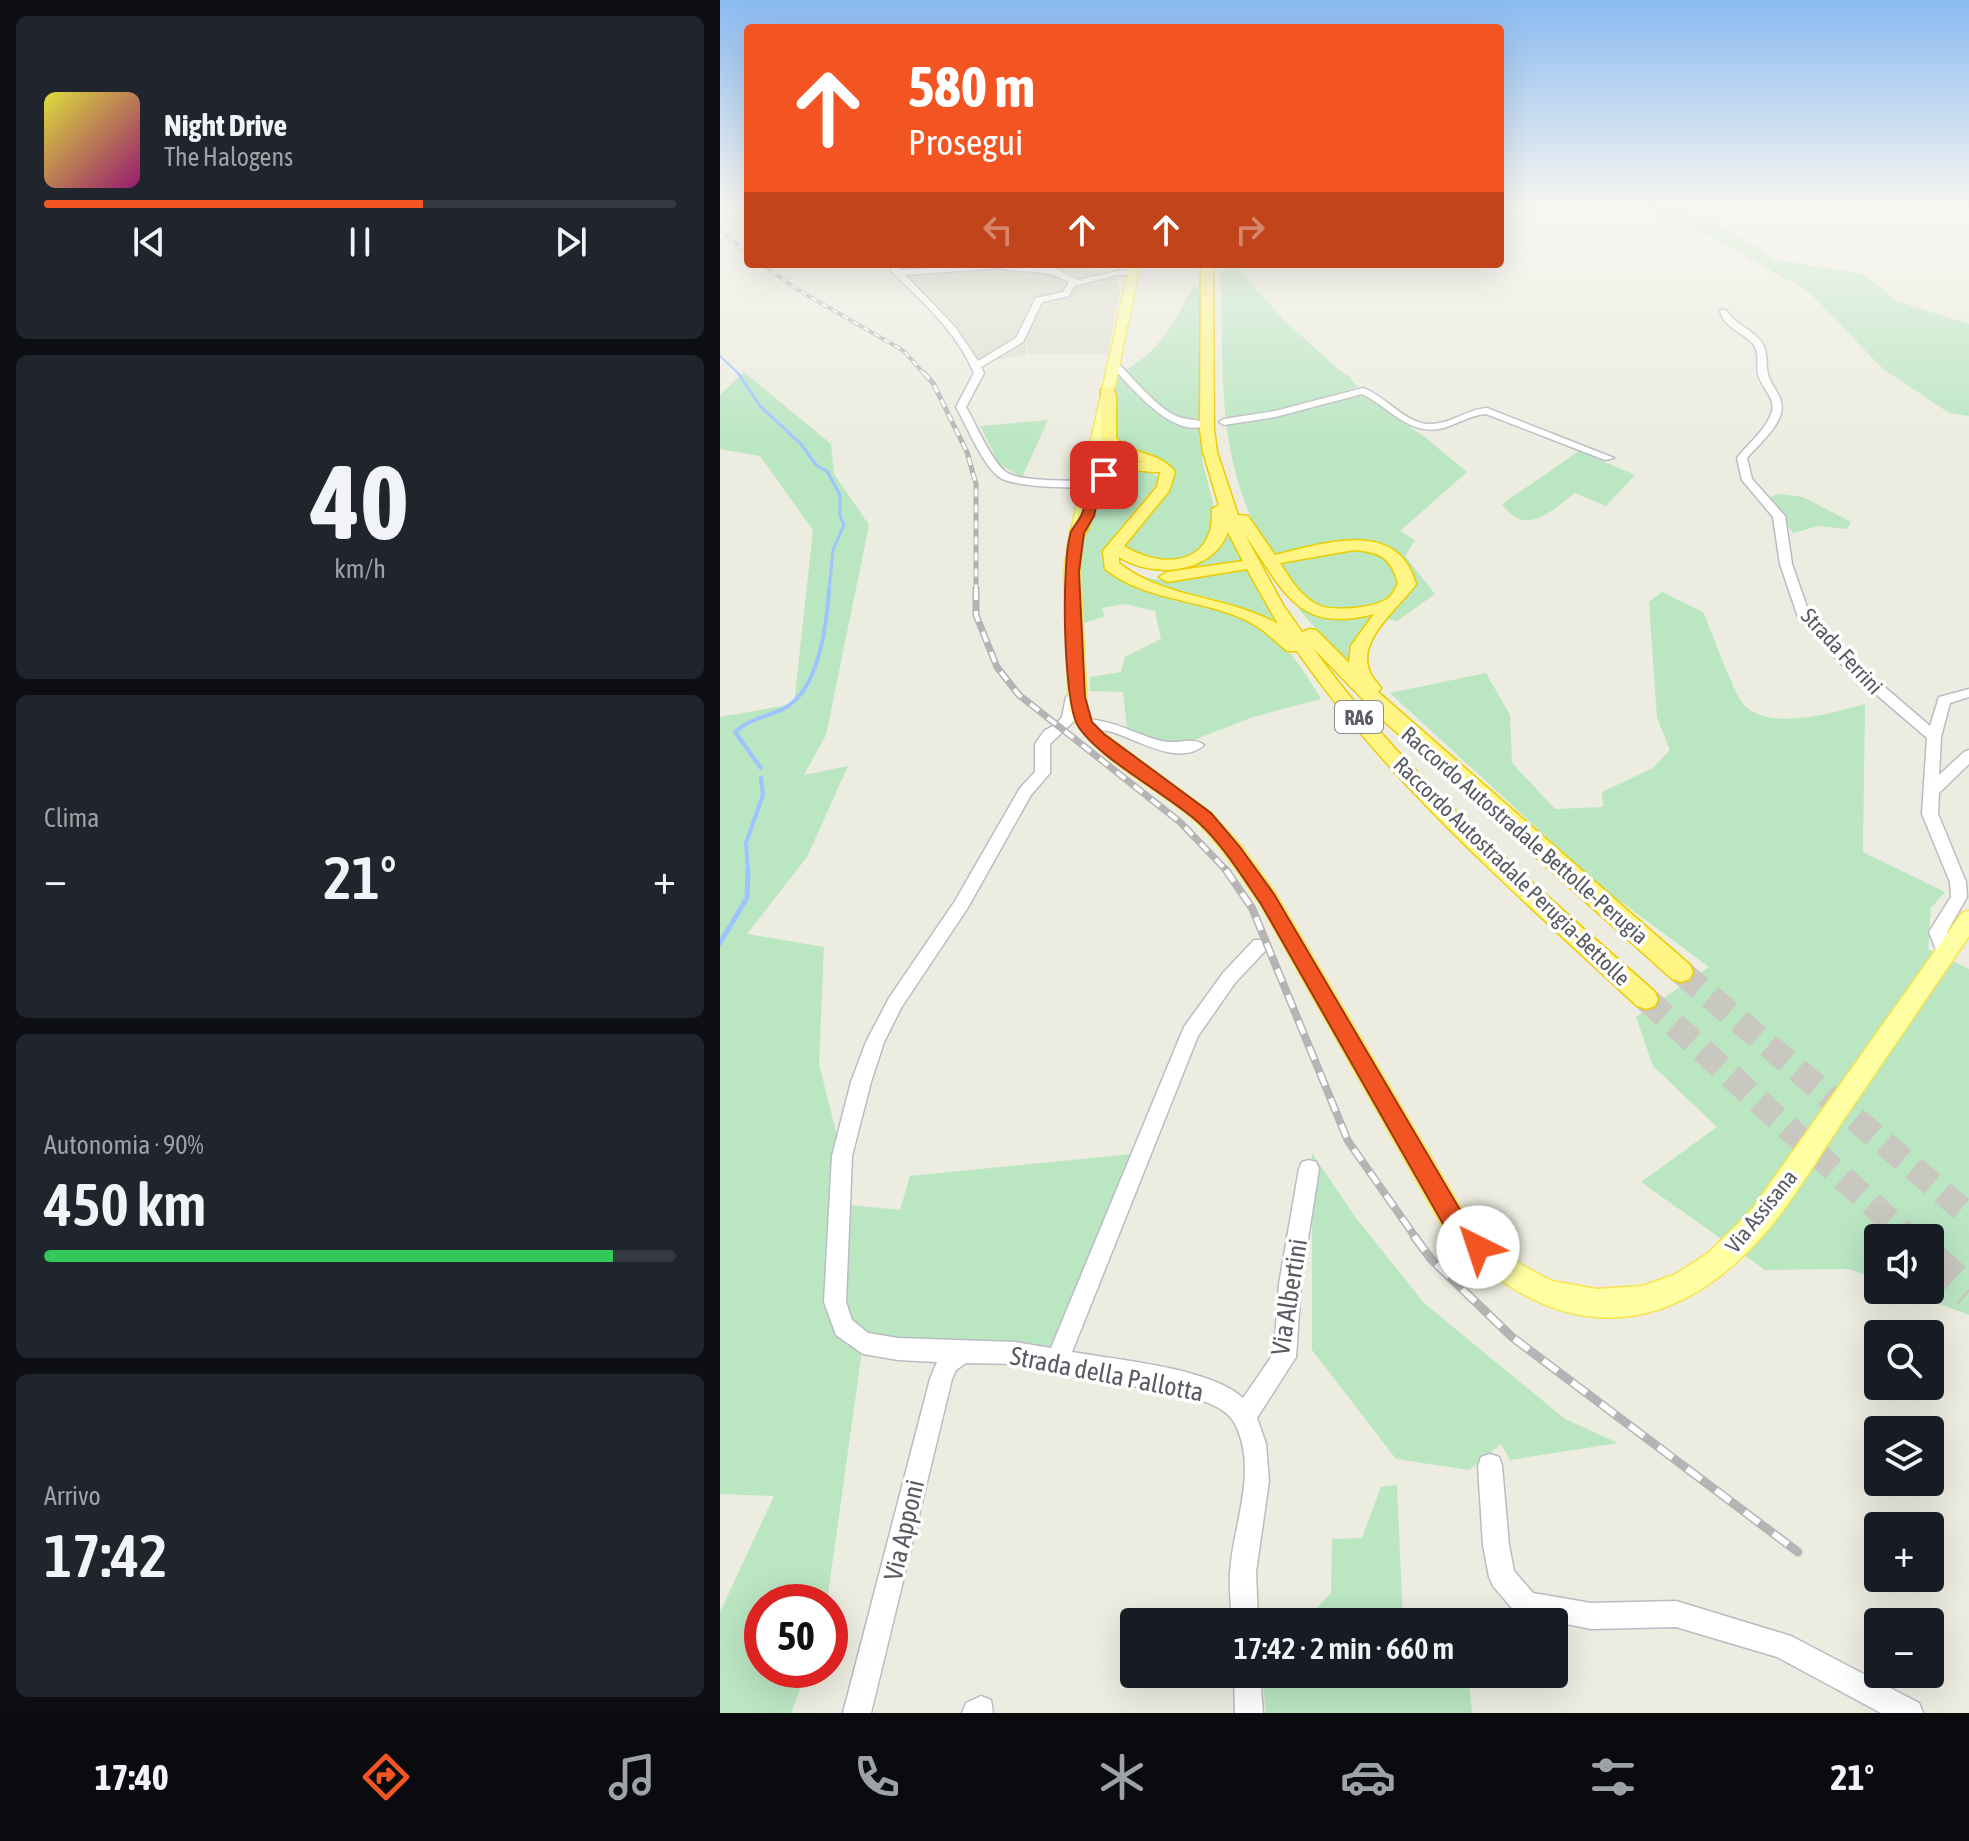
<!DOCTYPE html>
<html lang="it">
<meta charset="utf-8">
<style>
body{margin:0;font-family:"Asap Condensed",sans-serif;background:#20242c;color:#f1f3f6;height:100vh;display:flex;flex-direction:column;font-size:30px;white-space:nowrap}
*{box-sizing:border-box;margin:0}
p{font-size:26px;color:#9ea1a6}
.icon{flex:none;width:44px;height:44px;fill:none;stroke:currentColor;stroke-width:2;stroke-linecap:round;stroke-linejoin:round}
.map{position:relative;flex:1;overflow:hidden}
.details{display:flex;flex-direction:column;gap:16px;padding:16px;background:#0d0f14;width:720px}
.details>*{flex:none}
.top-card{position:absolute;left:24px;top:24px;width:760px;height:244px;border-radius:8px;box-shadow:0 8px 32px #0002;background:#f25521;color:#fff;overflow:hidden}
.controls{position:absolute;left:1144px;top:1224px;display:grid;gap:16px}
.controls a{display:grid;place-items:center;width:80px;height:80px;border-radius:8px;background:#171b24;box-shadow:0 8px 32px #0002;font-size:40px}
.speed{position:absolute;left:24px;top:1584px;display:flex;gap:16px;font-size:40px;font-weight:700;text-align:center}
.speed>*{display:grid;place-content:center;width:104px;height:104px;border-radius:50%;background:#171b24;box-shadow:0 8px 32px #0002;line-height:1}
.speed .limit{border:12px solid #d22;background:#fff;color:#111}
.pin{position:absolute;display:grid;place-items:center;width:68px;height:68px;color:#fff;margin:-34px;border-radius:16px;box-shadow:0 4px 12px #0006}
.me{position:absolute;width:88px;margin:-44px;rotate:319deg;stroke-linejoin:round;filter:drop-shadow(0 0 6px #0008)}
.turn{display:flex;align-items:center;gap:28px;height:168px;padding:0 32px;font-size:36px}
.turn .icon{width:104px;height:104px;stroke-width:2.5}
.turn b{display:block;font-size:56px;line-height:68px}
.lanes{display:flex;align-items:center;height:76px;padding:0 32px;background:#0003;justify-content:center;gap:40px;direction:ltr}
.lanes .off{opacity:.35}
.big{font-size:60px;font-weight:600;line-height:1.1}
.details .widget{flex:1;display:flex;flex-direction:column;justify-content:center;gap:12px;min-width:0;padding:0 28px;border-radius:12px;background:#20242c}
.details .dial{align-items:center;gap:0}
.dial b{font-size:104px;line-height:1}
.song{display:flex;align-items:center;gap:24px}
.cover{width:96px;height:96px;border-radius:12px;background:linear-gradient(135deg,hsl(60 70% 55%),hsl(320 70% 35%))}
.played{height:8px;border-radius:4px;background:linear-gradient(90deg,#f25521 60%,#363941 60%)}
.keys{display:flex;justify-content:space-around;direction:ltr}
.heat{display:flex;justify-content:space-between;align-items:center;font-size:44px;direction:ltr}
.charge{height:12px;border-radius:6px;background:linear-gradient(90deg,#34c759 90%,#363941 0)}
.trip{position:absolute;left:400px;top:1608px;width:448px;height:80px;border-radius:8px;background:#171b24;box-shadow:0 8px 32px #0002;font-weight:600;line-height:80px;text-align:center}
.dock{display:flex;height:128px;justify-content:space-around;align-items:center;background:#090b0e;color:#9ea1a6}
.dock .icon{width:56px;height:56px}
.dock .selected{color:#f25521}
.dock b{font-size:36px;color:#f1f3f6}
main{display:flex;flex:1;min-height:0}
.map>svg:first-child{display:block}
</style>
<main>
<section class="details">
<div class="widget">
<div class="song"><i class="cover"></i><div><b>Night Drive</b><p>The Halogens</p></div></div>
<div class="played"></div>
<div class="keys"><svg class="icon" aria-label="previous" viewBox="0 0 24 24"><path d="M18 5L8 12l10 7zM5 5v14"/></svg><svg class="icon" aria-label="pause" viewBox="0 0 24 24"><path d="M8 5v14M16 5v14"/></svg><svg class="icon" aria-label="next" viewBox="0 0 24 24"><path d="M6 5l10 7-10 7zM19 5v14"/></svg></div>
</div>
<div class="widget dial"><b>40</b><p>km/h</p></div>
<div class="widget"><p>Clima</p>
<div class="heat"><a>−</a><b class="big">21°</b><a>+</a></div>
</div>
<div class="widget"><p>Autonomia · 90%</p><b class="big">450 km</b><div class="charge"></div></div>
<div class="widget"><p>Arrivo</p><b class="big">17:42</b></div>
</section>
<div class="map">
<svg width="1249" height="1713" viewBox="0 0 1249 1713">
<rect width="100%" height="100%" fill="#edece0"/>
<path fill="#dfdfd0" d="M 368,264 L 384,276 L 349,282 L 345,292 L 313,301 L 294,343 L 301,345 L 321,302 L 350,294 L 352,285 L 389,277 L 397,279 L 400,293 L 387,354 L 308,354 L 309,347 L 306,346 L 306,355 L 271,360 L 258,360 L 240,330 L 174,269 L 280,266 L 298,270 Z"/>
<path fill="#bae6c2" d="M 928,207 L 940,207 L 947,212 L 966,214 L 995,223 L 1015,233 L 1056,260 L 1144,274 L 1176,301 L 1249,324 L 1249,416 L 1229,413 L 1163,369 L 1088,291 L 960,220 L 943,220 Z
M 510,264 L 519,264 L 520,271 L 563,319 L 619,370 L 629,376 L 637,387 L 563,409 L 641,393 L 706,438 L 747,472 L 680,531 L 695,540 L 685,556 L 715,594 L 677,621 L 655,617 L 634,673 L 578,608 L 592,611 L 600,609 C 573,596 571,586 555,562 C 493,464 505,381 500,272 Z
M 473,286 L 482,291 L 482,460 L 499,527 L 489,548 L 453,564 L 407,552 L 404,545 L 452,485 C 454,452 420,453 396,444 L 391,390 L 395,375 C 437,357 454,324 473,286 Z
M 24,372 L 111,444 L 114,474 L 149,525 L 106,735 L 84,775 L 128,766 L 87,857 L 27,934 L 104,947 L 99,1064 L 122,1156 L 119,1204 L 180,1210 L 190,1176 L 422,1153 L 338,1360 L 143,1343 L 107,1602 L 42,1602 L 42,1670 L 87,1670 L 71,1713 L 0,1713 L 0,1612 L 54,1496 L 0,1494 L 0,717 L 74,704 L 93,530 L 40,456 L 0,449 L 0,395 Z
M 328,420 L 302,477 L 279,464 L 260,426 Z
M 862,449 L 875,458 L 915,475 L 886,506 L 855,493 C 831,511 805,538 782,504 Z
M 424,469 L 441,478 L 440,486 L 384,548 C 375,601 505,601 538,623 C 566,642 584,671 601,699 L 533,717 L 458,746 L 437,742 L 407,727 L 403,692 L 370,691 L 370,677 L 401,672 L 405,657 L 441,639 L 435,611 L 405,604 L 382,608 L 385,616 L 362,624 L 358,562 L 379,487 L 397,471 Z
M 1058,494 L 1083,497 L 1131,522 L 1127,529 L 1098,526 L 1073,533 L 1048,498 Z
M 509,535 L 522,561 L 449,573 L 412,565 C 445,569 486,562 509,535 Z
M 526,568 L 557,624 L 530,610 L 499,600 L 422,582 L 412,576 L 441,580 L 476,578 Z
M 942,592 L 983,612 C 991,629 1015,698 1026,707 C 1053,731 1115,712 1145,704 L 1143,852 L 1225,892 L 1211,908 L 1208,949 L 1249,969 L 1249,1315 L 1183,1290 L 1210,1290 L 1210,1238 L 1158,1238 L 1158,1280 L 1129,1269 L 1045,1270 L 921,1182 L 997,1127 L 933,1066 L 916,1017 L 989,967 L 881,887 L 670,693 L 766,673 L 790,715 L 792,763 L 835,809 L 883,807 L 882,792 L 933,768 L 950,750 L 937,718 L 929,602 Z
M 592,1153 L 636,1218 L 704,1303 L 845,1419 L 898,1443 L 790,1460 L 781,1444 L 749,1470 L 676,1459 L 592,1350 Z
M 677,1485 L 683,1622 L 584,1622 L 611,1593 L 612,1539 L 642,1538 L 661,1487 Z
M 542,1674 L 748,1674 L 752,1713 L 546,1713 Z"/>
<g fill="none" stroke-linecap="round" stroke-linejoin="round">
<path stroke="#9dc4ff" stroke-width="2" d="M 0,356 L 20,375"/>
<path stroke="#9dc4ff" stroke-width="3" d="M 18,373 L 40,406 L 81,444 L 97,466 L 107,471 L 120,495 L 120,516 L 124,525 L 113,550 L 109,591"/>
<path stroke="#9dc4ff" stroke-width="4" d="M 41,768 L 15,732 C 30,718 48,717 65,708 C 99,689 107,624 109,589
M 28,872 L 26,843 L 43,795 L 41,778"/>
<path stroke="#9dc4ff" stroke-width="5" d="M 0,943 L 27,898 L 28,870"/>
<path stroke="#c8c8c0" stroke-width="25" stroke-dasharray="25 13" stroke-linecap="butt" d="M 961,972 L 1249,1215
M 926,999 L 1189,1238"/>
<path stroke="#c8c8c0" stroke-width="33" stroke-dasharray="33 17" stroke-linecap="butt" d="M 1210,1257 L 1249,1292"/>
<g stroke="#bbbcc3" stroke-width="3">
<path id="minor" d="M 171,264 L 179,264 L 180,270 L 282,264 L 298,268 L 334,268 L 357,280 L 397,271 L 416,271 L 413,275 L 397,275 L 354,286 L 349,296 L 322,302 L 303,342 L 261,367 L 264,373 L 246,407 C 256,424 271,461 286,472 C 300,482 350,480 368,481 L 374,484 L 372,486 C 355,489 292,487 279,477 C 262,464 247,426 236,407 L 254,373 C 236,331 203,302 171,271 ZM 280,268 C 306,274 325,268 349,282 L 343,292 L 316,298 L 296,338 L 258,361 L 236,328 L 185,275 Z
M 1000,310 L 1006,310 C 1015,324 1028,327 1039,339 C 1049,349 1045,361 1048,374 C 1050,384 1059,392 1061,402 C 1067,421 1039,444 1027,458 L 1032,479 L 1065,516 L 1072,564 L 1090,616 L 1132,659 L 1210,726 L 1219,697 L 1249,689 L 1249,697 L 1230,703 L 1221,737 L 1219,775 L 1244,752 L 1249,750 L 1249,764 L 1219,793 L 1218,814 L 1246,882 L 1247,897 L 1227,932 L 1235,955 L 1232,960 L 1226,962 L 1220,960 L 1209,932 L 1231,897 L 1230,882 L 1202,814 L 1207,738 L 1122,665 L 1078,617 L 1060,564 L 1053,517 L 1022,480 L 1017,458 C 1027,444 1057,421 1052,402 C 1049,392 1040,384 1038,374 C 1036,364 1040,352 1033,344 C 1022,331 1003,328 1000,310 Z
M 390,361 L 396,361 C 412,377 433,403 452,414 C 464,421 478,418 488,424 C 455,443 411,386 390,365 Z
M 643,388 C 666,396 686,425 711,424 C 731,424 747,409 767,408 L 894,458 L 885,460 L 766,414 C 750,415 738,424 723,428 C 690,437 669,407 642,394 L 555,417 L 504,425 L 499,422 L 504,419 L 555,411 Z
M 357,693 L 364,697 L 358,702 L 354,721 L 330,744 L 330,773 L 311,795 L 247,909 L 181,1008 L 164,1042 L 151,1082 L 132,1156 L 126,1302 L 132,1320 L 148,1333 L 178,1338 L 295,1342 L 331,1348 L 464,1027 L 503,973 L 534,940 L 546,940 L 549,945 L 546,950 L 515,983 L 478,1036 L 352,1352 C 398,1360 491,1368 523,1398 L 554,1353 L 559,1284 L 579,1169 L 582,1162 L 589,1160 L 596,1162 L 599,1169 L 581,1284 L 576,1357 L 537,1418 L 546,1444 L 549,1481 L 536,1572 L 538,1622 L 512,1622 C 511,1606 509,1589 510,1572 C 513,1525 538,1472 516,1426 C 508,1408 488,1403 471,1397 L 295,1364 L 246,1363 L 236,1370 L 232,1379 L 151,1713 L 123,1713 L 210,1379 L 217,1362 L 178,1360 L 143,1354 L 116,1335 L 104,1302 L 112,1156 L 131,1082 L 146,1042 L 169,998 L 235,901 L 300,788 L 315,772 L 315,744 L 324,731 L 336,724 L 342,717 L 346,697 Z
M 365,719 C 400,721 418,737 447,742 C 460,743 475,737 484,745 C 460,767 418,740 392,732 C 381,729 371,730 360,727 L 358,724 L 360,721 Z
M 770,1454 L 779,1457 L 782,1466 L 789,1545 L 794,1571 L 813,1593 L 871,1603 L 956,1601 L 1071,1636 L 1199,1703 L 1203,1713 L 1161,1713 L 1057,1657 L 956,1627 L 871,1629 L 797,1614 L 773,1586 L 769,1577 L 763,1545 L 758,1466 L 761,1457 Z
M 514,1674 L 540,1674 L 543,1713 L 515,1713 Z
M 261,1696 L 271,1700 L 273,1713 L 242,1713 L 246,1703 Z"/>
</g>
<g stroke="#f8e54d" stroke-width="3">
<path id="major" d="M 410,264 L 420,264 L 362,545 L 360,572 L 367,710 L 372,721 L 384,734 L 491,813 L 521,846 L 555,893 L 740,1207 L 777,1246 L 803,1266 L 832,1281 L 877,1289 L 922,1286 L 954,1275 L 987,1254 L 1015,1227 L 1033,1208 L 1242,913 L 1249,911 L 1249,936 C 1208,996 1167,1056 1126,1116 C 1101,1153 1078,1193 1050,1227 C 947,1351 824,1345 722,1225 L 541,905 C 521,876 502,846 477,822 C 436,785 374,761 349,710 L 344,572 L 348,545 Z"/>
</g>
<g stroke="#eccb00" stroke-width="3">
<path id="highway" d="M 481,264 L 493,264 L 494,429 L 497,452 L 518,515 L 528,516 L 555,555 C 604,543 678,518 696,584 C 680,607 635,641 650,672 C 652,678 658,683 661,688 L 658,692 L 970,965 L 973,972 L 970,979 L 961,982 L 952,979 L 665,722 L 593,648 C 687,779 815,885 935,992 L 938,999 L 935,1006 L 926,1009 L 917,1006 C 798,895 671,786 577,651 L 567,651 C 552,638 539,625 521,618 C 475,598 426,601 385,569 L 383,551 L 437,487 L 440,472 C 430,473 420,469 409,471 C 378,477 377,514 364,536 L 358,538 L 350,533 C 369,495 371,458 424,462 L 398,457 L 373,466 L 366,462 L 391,450 L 381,436 L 381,390 L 388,386 L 393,387 L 396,396 L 396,438 C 413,456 439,451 455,472 L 449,491 L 404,546 C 443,570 495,566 492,509 L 499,505 L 483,452 L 480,429 ZM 508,532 L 523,561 L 447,572 L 439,577 L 447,582 L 527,569 L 558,624 C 506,595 444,599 399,563 L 399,557 C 434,579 492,574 508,532 ZM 525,535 C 563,588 576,635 654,614 L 631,646 L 629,663 L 596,630 L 590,629 L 582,632 L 563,605 ZM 634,550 C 660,552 672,558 678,584 C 675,589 672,596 667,599 C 654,608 613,612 598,605 C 581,597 570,579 560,563 Z"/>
</g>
<use href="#minor" fill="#fff" fill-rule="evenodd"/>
<use href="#major" fill="#feffa2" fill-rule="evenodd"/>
<use href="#highway" fill="#fff584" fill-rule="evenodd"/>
<g stroke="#b4b4b5" stroke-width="4">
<path id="rail-far4" d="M 0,230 L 28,253
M 42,264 L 78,290 L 184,351 L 205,375"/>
</g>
<g stroke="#b4b4b5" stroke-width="5">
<path id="rail-far3" d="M 204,373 L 213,383 L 247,452 L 256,484 L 256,591"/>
</g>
<g stroke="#b4b4b5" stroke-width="7">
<path id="rail-far2" d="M 256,589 L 256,615 L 277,667 L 299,695 L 460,822 L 508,872"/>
</g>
<g stroke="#b4b4b5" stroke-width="8">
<path id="rail-far1" d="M 506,870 L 532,908 L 628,1141 L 696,1238"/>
</g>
<g stroke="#b4b4b5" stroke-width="9">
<path id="rail" d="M 694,1236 L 711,1259 L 792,1337 L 1078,1552"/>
</g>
<use href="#rail-far4" stroke="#fff" stroke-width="2" stroke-dasharray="6" stroke-linecap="butt"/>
<use href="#rail-far3" stroke="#fff" stroke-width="3" stroke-dasharray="8" stroke-linecap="butt"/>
<use href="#rail-far2" stroke="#fff" stroke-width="4" stroke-dasharray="11" stroke-linecap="butt"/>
<use href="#rail-far1" stroke="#fff" stroke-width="5" stroke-dasharray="14" stroke-linecap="butt"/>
<use href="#rail" stroke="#fff" stroke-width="6" stroke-dasharray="18" stroke-linecap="butt"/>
</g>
<linearGradient id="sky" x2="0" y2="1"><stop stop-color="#8abaf1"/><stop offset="0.46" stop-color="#f7f6f1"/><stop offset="1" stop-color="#f7f6f1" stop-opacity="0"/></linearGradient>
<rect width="1249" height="447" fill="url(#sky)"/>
<path fill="#f25521" stroke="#9d3715" stroke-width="2" d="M 380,472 L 390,475 L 380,489 L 374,516 L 364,533 L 359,572 L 365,697 L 372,722 L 384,734 L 491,813 L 520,847 L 554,894 L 739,1208 L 770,1247 L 766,1255 L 758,1258 L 749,1255 L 723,1224 L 541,904 C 522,876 503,845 478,822 C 447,794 378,758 358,726 C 343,702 341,560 351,532 C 353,527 358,522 361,516 C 368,500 368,487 380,472 Z"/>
<g text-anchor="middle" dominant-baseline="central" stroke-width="7" stroke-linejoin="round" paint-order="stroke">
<rect fill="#fff" stroke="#8b8c91" stroke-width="2" x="615" y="701" width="48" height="32" rx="6"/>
<g font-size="20" font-weight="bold" fill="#595b62">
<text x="639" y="717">RA6</text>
</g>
<g font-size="22" fill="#595b62" stroke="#fff">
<text transform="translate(1122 651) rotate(47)">Strada Ferrini</text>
<text transform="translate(805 835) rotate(41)">Raccordo Autostradale Bettolle-Perugia</text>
<text transform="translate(792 871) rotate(44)">Raccordo Autostradale Perugia-Bettolle</text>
<text transform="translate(1041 1211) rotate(-51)">Via Assisana</text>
</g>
<g font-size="26" fill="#595b62" stroke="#fff">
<text transform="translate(569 1297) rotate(-81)">Via Albertini</text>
<text transform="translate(387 1374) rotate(11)">Strada della Pallotta</text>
<text transform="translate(184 1530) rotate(-77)">Via Apponi</text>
</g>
</g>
</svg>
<div class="controls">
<a><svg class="icon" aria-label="sound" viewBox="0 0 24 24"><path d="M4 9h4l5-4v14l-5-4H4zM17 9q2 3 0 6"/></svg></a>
<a><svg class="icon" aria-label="search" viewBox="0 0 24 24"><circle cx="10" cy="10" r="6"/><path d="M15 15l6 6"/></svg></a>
<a><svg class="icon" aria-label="layers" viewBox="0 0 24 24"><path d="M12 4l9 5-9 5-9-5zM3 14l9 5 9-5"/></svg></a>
<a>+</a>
<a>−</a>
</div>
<div class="speed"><div class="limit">50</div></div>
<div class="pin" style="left:384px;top:475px;background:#d93025"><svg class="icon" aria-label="arrive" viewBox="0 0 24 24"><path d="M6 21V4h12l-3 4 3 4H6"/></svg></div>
<svg class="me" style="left:758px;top:1247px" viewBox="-20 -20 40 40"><circle r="19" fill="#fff"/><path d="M0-13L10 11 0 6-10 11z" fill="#f25521"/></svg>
<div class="trip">17:42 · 2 min · 660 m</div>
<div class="top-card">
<div class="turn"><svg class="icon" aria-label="ahead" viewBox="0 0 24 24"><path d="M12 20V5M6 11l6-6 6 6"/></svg><div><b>580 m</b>Prosegui</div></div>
<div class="lanes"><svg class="icon off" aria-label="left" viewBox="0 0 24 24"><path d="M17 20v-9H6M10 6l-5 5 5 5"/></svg><svg class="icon" aria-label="ahead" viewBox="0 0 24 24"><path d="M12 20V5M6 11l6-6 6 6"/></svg><svg class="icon" aria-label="ahead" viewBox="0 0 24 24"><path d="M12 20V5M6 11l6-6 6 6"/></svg><svg class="icon off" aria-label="right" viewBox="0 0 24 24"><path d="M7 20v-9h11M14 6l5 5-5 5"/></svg></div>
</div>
</div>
</main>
<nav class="dock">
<b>17:40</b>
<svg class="icon selected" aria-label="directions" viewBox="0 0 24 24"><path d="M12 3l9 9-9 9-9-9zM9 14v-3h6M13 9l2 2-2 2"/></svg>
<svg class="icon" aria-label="music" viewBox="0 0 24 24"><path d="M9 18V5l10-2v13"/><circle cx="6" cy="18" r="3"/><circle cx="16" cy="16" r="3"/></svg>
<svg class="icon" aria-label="phone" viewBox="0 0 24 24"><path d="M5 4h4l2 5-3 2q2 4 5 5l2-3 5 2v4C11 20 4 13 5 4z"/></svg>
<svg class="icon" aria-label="climate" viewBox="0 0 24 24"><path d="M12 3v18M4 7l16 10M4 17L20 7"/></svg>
<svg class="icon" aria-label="car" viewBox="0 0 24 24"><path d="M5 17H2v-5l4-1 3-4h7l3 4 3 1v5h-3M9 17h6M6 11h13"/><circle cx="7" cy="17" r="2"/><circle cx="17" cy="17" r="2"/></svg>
<svg class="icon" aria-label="filters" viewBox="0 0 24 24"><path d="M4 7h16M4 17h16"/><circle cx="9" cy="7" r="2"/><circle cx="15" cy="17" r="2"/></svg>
<b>21°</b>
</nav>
